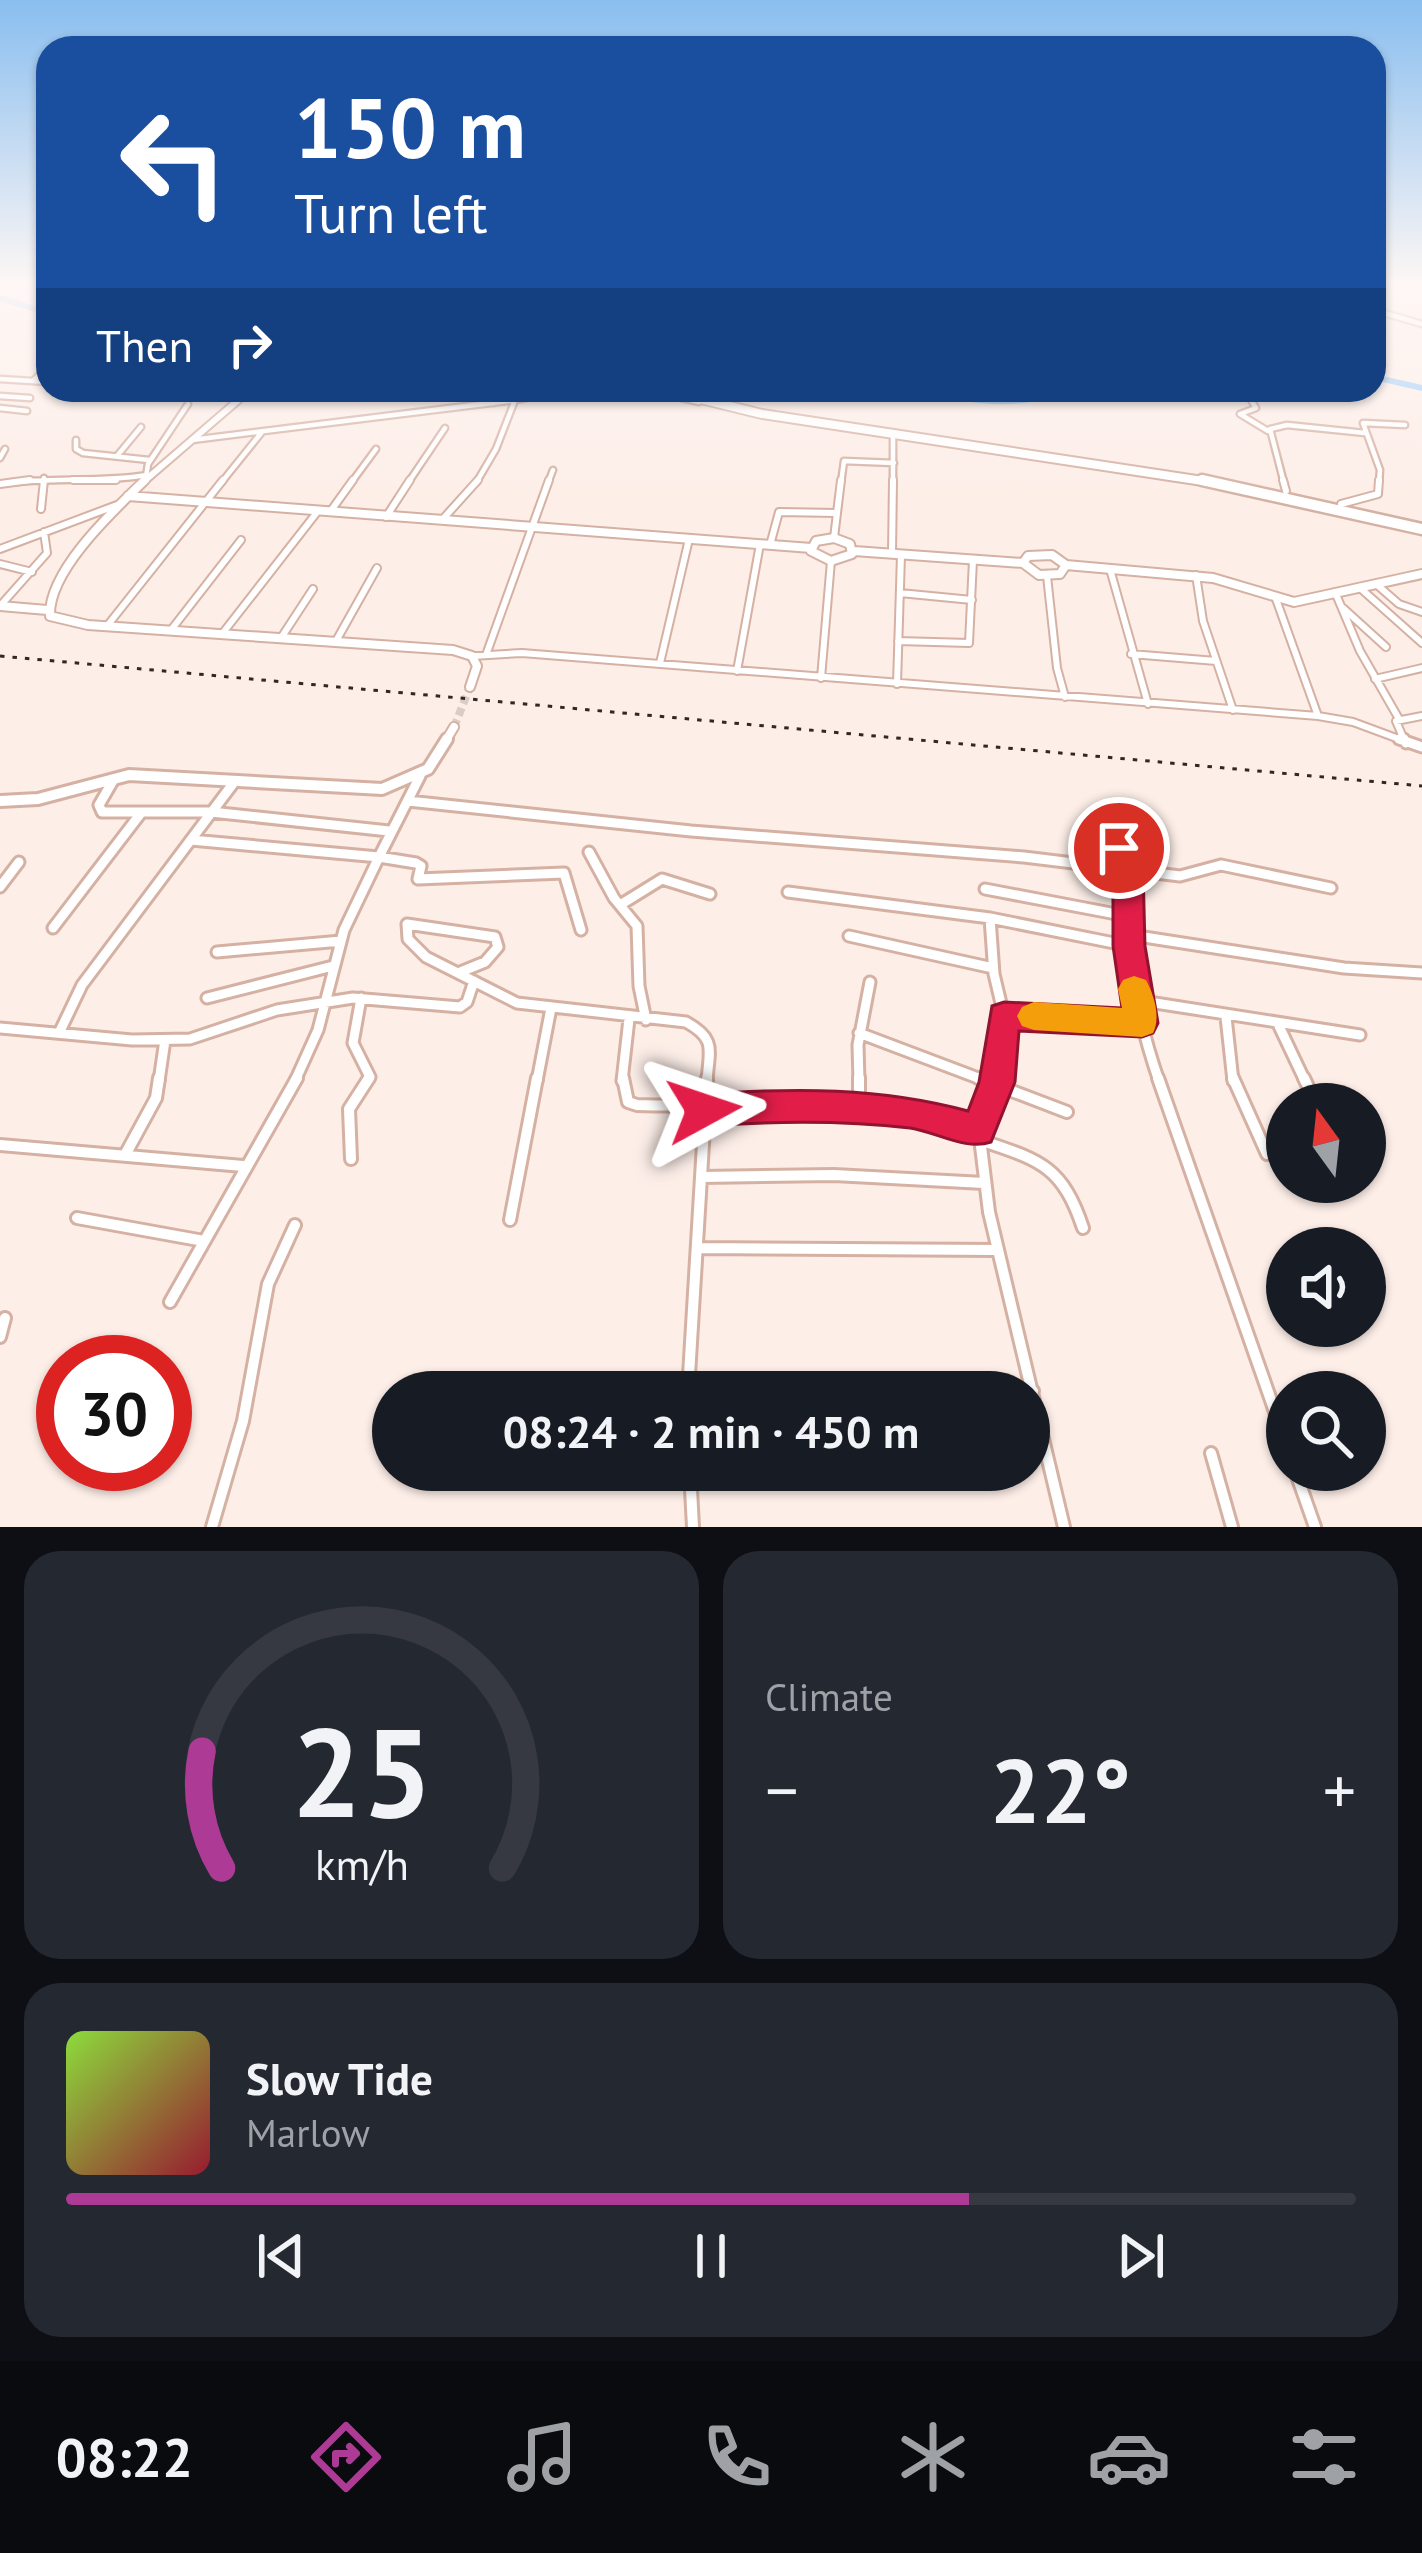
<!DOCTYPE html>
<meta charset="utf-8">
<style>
body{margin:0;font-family:"PT Sans",sans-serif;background:#242831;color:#f1f3f6;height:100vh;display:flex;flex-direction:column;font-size:45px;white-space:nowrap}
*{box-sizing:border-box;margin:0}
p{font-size:39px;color:#9ea1a6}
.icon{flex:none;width:66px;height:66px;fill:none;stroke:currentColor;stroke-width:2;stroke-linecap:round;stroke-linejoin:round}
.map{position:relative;height:1527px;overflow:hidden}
.details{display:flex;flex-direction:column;gap:24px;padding:24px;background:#0d0f14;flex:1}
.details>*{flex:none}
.hud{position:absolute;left:36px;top:36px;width:1350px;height:366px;border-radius:36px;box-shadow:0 3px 9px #0004;background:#1a4fa0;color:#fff;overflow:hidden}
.needle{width:78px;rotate:345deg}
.tools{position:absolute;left:1266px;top:1083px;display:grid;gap:24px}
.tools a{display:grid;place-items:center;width:120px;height:120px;border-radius:50%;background:#171b24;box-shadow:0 3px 9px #0004;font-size:60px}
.speed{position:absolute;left:36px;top:1335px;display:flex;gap:24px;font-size:60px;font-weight:700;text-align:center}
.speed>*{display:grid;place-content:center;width:156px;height:156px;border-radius:50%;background:#171b24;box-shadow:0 3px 9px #0004;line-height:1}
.speed .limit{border:18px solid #d22;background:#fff;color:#111}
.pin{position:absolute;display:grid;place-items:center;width:102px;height:102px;color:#fff;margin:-51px;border:6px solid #fff;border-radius:50%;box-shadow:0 3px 12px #0007}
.me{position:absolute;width:132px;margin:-66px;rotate:85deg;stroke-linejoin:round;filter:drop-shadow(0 0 9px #0008)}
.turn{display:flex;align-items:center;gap:42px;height:252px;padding:0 60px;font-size:54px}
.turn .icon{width:156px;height:156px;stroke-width:2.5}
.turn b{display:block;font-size:84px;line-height:102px}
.then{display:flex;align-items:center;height:114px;padding:0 60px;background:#0003;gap:24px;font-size:45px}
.big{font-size:90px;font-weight:700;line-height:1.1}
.details .tile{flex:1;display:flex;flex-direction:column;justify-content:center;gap:18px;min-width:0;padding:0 42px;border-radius:36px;background:#242831}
.details .dial{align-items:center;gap:0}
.dial svg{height:312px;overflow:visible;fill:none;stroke:#363941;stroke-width:7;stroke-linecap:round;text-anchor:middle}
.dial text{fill:#f1f3f6;stroke:none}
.song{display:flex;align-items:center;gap:36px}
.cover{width:144px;height:144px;border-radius:18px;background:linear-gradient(135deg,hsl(90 70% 55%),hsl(350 70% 35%))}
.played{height:12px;border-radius:6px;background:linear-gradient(90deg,#ad3b96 70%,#363941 70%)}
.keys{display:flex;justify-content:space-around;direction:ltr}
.heat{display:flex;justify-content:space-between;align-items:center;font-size:66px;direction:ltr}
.details .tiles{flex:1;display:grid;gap:24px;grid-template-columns:1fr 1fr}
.tile:last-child{grid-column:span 2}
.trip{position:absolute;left:372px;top:1371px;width:678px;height:120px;border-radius:60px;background:#171b24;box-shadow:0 3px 9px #0004;font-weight:700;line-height:120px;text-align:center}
.menu{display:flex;height:192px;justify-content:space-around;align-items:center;background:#090b0e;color:#9ea1a6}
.menu .icon{width:84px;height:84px}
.menu .selected{color:#ad3b96}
.menu b{font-size:54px;color:#f1f3f6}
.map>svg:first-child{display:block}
</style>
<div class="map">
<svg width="1422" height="1527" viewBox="0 0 1422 1527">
<rect width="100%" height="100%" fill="#fdeee8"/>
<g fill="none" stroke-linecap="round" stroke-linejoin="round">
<path fill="#9accf9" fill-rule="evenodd" d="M 0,295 L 48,310 L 48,316 L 0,301 Z
M 1374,374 L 1422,385 L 1422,391 L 1374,380 Z
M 931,390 L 1001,396 L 1071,390 C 1033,409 969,409 931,390 Z"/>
<path stroke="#dbccc7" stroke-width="8" stroke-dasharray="8 4.5" stroke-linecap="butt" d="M 454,727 L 470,687"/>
<g stroke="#d5b1a3" stroke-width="9">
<path id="minor-far3" d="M 1374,310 L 1422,324
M 0,379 L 48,382
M 34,380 L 48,367
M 491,390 L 494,403
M 647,390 L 699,402
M 0,396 L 30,398
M 0,408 L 27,411
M 1268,431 L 1240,414 L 1256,408 L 1248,395 L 1284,395
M 76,440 L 76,449 L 83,453 L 149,460
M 192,440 L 515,400 L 526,398 L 524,390
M 117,456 L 141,427
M 0,458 L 5,449
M 146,477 L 148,464 L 188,404
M 6,483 C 54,477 99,483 147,475
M 43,483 L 44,478
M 221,483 L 262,432
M 351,483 L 376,449
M 408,483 L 445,428
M 476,483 L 496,449 L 515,400
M 548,483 L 553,470
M 841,483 L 844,461 L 894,463
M 893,483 L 893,434
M 1284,483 L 1270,429 L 1287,425 L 1365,433
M 1379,483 L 1380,470 L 1363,423 L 1405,425"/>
</g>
<g stroke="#d5b1a3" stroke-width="10">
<path id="minor-far2" d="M 73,480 L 116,480
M 1283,480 L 1286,491
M 0,484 L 30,480
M 1341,504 L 1378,494 L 1379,480
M 41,509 L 44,480
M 330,512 L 353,480
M 386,517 L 410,480
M 442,520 L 478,480
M 834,538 L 841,480
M 770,545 L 779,512 L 836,513
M 0,549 L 117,505
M 892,554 L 893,480
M 0,564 L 32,572
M 1110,569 L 1148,704
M 1196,575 L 1203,621 L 1233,710
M 1047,576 L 1057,668 L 1065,697
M 1376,584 L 1399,604 L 1422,612
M 1359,587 L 1422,643
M 1335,592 L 1360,651 L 1399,719
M 900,593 L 972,600
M 1276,599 L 1318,716
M 0,606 L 47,553 L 44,532
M 1343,608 L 1386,647
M 107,626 L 223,480
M 171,630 L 241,540
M 222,634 L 318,511
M 281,638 L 313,589
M 336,641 L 377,568
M 898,641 L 969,643 L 973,560
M 1131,654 L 1216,661
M 486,655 L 549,480
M 472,656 L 522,653 L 1318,716 L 1353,722 L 1407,742
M 660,663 L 689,539
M 737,671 L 760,544
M 821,678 L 831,561
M 1375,679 L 1422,668
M 897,684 L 901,555
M 1405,742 L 1396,721 L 1422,716"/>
</g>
<g stroke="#d5b1a3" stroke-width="15">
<path id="minor-far1" d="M 1399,739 L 1422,747
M 1404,739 L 1406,743
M 420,776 L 379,857 L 416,863 L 421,866 L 418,879 L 564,873 L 581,930
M 114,779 L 99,805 L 102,812 L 211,812 L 389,831
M 408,801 L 691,831 L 1024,857 L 1180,876 L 1221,865 L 1331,888
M 1109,837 C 1136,869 1126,904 1129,944 C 1133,990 1144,1038 1159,1081
M 191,840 L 379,857 L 344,930 L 318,1030 L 295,1081
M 589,852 L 614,898 L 637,926 L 639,986 L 646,1020
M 0,887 L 19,862
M 985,889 L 1132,917
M 788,892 L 990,918 L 1129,946
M 620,905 L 662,879 L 710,894
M 990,918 L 994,974 L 1004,1016
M 53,928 L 141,813
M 1131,935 L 1344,968 L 1422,973
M 849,936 L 993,968
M 217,952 L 341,941
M 458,973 L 485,962 L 498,947 L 495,937 L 407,924 L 408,939 L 426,957 L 517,1003 L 686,1022 C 717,1039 709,1050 707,1081
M 207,998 L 333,966
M 361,998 L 353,1043 L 370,1077 L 367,1081
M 1136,1000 L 1360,1035
M 1226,1017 L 1233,1081
M 1279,1026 L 1305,1081
M 0,1028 L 132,1040 L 190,1039 L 277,1010 L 353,998 L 460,1007 L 467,1002 L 474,981
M 60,1031 L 82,985 L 235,781
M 859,1033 L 986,1081
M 159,1081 L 165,1040
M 537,1081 L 551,1008
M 622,1081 L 629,1019
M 859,1081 L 858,1045 L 870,982
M 997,1081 L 1004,1016 L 1141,1023"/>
</g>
<g stroke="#d5b1a3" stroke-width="16">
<path id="minor" d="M 623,1078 L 628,1102 L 637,1105 C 752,1109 868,1092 979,1130 L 989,1212 L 1064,1527
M 859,1078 L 859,1107
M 978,1078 L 1067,1112
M 1158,1078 L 1287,1446
M 1233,1078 L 1267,1154
M 1304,1078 L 1316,1104
M 979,1130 L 997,1078
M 980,1140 C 1039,1160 1062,1165 1083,1228
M 0,1145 L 243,1166
M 125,1155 L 156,1098 L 159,1078
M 351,1159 L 349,1109 L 369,1078
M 702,1177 L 834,1175 L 984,1183
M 77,1218 L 204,1241
M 510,1220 L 537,1078
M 698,1248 L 998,1250
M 170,1302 L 297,1078
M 0,1337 L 5,1318
M 688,1392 L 707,1078
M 786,1392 L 1033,1391
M 1211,1453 L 1232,1527
M 690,1470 L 693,1527
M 1295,1470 L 1315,1527
M 212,1527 L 243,1421 L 268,1284 L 295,1225"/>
</g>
<g stroke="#d5b1a3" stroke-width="10">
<path id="tertiary-far2" d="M 142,483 L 250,390"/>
</g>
<g stroke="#d5b1a3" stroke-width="12">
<path id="tertiary-far1" d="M 145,480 C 113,511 48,571 50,616 L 88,625 L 453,650 L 472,656 L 477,666 L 470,687
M 128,496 L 811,548
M 834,538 L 850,544 L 852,554 L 831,561 L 811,551 L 816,541 Z
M 854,551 L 1023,563 L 1039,575 L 1060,574 L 1066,565
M 1023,563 L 1028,556 L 1052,555 L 1066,565 L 1213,578 L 1294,602 L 1422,574
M 0,606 L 47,610
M 445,742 L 454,727"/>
</g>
<g stroke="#d5b1a3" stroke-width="16">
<path id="tertiary" d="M 0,801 L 38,799 L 129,775 L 382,789 L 428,769 L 447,739"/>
</g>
<g stroke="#d5b1a3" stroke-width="12">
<path id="trunk-far1" d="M 664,390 L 762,414 L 1216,483"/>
</g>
<g stroke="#d5b1a3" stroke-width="15">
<path id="trunk" d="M 1202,480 L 1422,529"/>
</g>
<use href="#minor-far3" stroke="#fff" stroke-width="4.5"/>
<use href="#minor-far2" stroke="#fff" stroke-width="6"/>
<use href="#minor-far1" stroke="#fff" stroke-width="9"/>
<use href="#minor" stroke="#fff" stroke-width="10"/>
<use href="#tertiary-far2" stroke="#fff" stroke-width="6"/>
<use href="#tertiary-far1" stroke="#fff" stroke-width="8"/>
<use href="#tertiary" stroke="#fff" stroke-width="10"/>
<use href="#trunk-far1" stroke="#fff" stroke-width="8"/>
<use href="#trunk" stroke="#fff" stroke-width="10"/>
<path stroke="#342722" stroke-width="3" stroke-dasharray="4.5 8" stroke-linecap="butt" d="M 0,656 L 1422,786"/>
</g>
<linearGradient id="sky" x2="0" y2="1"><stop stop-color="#89beef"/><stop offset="0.57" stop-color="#fef7f5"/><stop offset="1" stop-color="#fef7f5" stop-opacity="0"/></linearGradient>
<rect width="1422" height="499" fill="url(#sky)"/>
<path fill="#e11d48" stroke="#92132f" stroke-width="3" d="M 1119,837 L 1129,840 L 1143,869 L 1145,946 L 1158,1023 L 1153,1033 L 1142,1037 L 1019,1031 L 1015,1082 L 991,1142 C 966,1151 937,1132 910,1128 C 840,1120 774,1121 704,1126 L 691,1121 L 686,1110 L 691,1099 L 704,1094 C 795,1088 879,1087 968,1111 L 979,1082 L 992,1006 L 1004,1002 L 1122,1008 L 1113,946 L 1113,869 L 1104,848 Z"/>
<path fill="#f59e0b" d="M 1134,976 L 1146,980 C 1154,995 1161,1017 1153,1033 L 1142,1037 L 1034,1030 L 1022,1026 L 1017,1016 L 1022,1007 L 1034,1002 L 1122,1008 L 1118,989 L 1123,980 Z"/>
</svg>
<div class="tools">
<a><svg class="needle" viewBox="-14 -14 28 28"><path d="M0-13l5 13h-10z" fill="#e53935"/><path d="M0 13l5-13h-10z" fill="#9ea1a6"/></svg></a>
<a><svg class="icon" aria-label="sound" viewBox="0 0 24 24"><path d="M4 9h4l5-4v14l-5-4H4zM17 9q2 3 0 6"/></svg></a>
<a><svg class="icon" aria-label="search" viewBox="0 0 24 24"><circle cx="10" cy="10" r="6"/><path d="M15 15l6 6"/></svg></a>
</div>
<div class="speed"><div class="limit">30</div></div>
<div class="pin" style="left:1119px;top:848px;background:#d93025"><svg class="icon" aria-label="arrive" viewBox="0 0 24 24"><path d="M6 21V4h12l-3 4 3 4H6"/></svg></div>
<svg class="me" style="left:704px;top:1110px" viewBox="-20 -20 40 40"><path d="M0-17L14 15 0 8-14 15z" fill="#e11d48" stroke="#fff" stroke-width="4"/></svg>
<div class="trip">08:24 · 2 min · 450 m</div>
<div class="hud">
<div class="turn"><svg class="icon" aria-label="left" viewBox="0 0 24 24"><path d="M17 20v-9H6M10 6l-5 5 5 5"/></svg><div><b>150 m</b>Turn left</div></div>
<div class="then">Then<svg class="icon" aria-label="right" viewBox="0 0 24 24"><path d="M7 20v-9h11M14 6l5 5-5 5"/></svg></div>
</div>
</div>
<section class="details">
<div class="tiles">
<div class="tile dial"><svg viewBox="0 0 100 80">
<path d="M14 69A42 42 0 1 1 86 69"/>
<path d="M14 69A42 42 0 0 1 9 39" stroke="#ad3b96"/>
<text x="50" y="56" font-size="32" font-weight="700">25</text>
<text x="50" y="72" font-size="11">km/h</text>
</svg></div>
<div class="tile"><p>Climate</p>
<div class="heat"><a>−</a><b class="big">22°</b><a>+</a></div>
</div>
<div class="tile">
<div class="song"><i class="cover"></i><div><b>Slow Tide</b><p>Marlow</p></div></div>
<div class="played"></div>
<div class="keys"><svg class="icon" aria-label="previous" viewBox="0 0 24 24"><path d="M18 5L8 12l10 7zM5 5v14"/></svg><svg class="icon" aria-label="pause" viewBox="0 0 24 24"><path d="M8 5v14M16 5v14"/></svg><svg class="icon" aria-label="next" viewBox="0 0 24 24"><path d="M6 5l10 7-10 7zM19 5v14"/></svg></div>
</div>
</div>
</section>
<nav class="menu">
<b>08:22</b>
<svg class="icon selected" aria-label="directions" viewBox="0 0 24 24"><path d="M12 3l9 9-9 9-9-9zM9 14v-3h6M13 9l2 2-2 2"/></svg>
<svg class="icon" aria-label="music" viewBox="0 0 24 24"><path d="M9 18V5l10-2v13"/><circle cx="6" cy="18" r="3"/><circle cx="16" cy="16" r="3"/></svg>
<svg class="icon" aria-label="phone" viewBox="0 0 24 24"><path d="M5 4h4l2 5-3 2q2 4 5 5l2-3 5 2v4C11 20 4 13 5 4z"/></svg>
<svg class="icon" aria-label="climate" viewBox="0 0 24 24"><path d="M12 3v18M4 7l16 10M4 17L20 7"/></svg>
<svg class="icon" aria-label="car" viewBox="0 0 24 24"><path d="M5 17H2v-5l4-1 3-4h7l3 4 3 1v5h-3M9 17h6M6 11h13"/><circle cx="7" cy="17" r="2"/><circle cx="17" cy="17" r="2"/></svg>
<svg class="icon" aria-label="filters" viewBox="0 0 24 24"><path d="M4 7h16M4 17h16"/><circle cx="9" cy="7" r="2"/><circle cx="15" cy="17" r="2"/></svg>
</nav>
